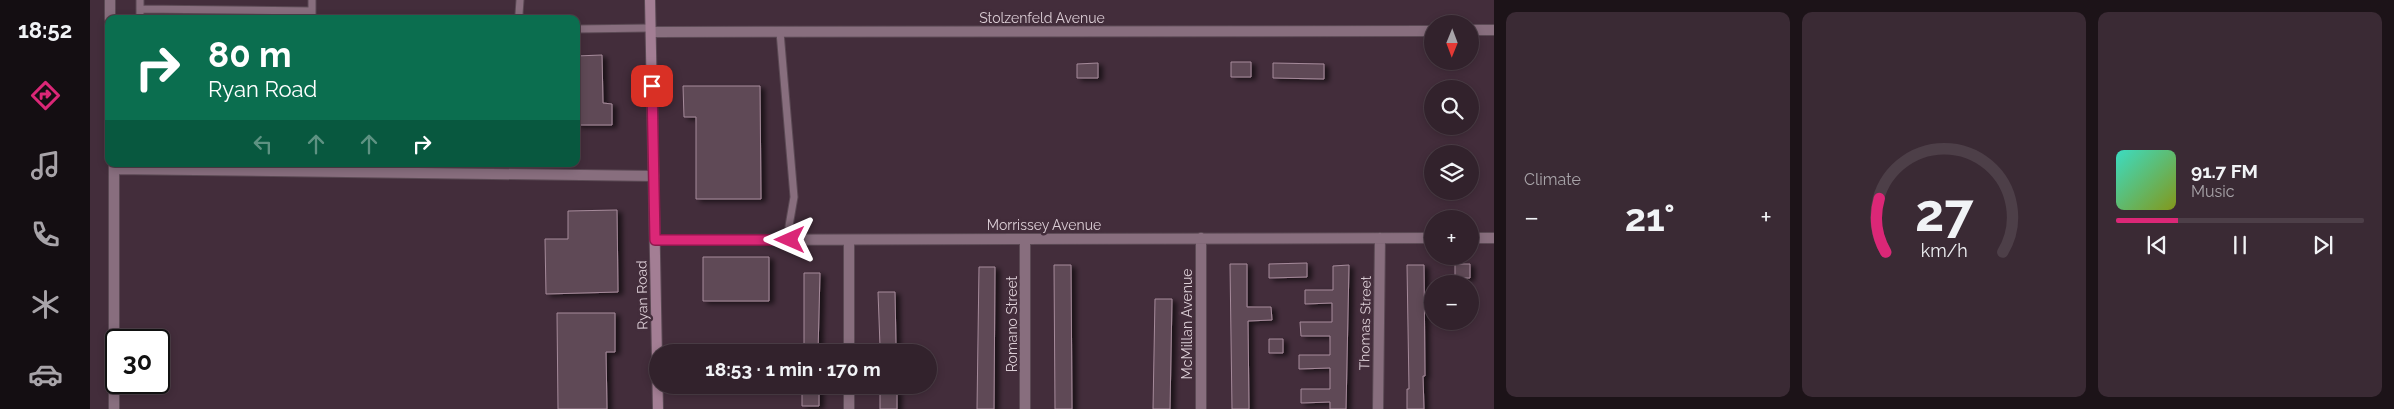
<!DOCTYPE html>
<meta charset="utf-8">
<style>
body{margin:0;font-family:Raleway,sans-serif;background:#3a2a34;color:#f1f3f6;height:100vh;display:flex;flex-direction:column;font-size:19px;white-space:nowrap}
*{box-sizing:border-box;margin:0}
p{font-size:16px;color:#a8a4a9}
.icon{flex:none;width:28px;height:28px;fill:none;stroke:currentColor;stroke-width:2;stroke-linecap:round;stroke-linejoin:round}
.map{position:relative;flex:1;overflow:hidden}
.side{display:flex;flex-direction:column;gap:12px;padding:12px;background:#1c1318;width:900px}
.side>*{flex:none}
.top-card{position:absolute;left:15px;top:15px;width:475px;height:152px;border-radius:10px;box-shadow:0 2px 8px #0003,0 0 0 1px #4d3f48;background:#0b6e4f;color:#fff;overflow:hidden}
.needle{width:32px;rotate:181deg}
.tools{position:absolute;left:1334px;top:15px;display:grid;gap:10px}
.tools a{display:grid;place-items:center;width:55px;height:55px;border-radius:50%;background:#32222c;box-shadow:0 2px 8px #0003,0 0 0 1px #4d3f48;font-size:25px}
.speed{position:absolute;left:15px;top:329px;display:flex;gap:10px;font-size:25px;font-weight:700;text-align:center}
.speed>*{display:grid;place-content:center;width:65px;height:65px;border-radius:50%;background:#32222c;box-shadow:0 2px 8px #0003,0 0 0 1px #4d3f48;line-height:1}
.speed .limit{border:2px solid #111;border-radius:8px;background:#fff;color:#111}
.pin{position:absolute;display:grid;place-items:center;width:42px;height:42px;color:#fff;margin:-21px;border-radius:10px;box-shadow:0 2px 8px #0006}
.me{position:absolute;width:55px;margin:-28px;rotate:270deg;stroke-linejoin:round;filter:drop-shadow(0 0 4px #0008)}
.turn{display:flex;align-items:center;gap:18px;height:105px;padding:0 20px;font-size:22px}
.turn .icon{width:65px;height:65px;stroke-width:2.5}
.turn b{display:block;font-size:35px;line-height:42px}
.lanes{display:flex;align-items:center;height:48px;padding:0 20px;background:#0003;justify-content:center;gap:25px;direction:ltr}
.lanes .off{opacity:.35}
.big{font-size:38px;font-weight:700;line-height:1.1}
.side .widget{flex:1;display:flex;flex-direction:column;justify-content:center;gap:8px;min-width:0;padding:0 18px;border-radius:10px;background:#3a2a34}
.side .dial{align-items:center;gap:0}
.dial svg{height:130px;overflow:visible;fill:none;stroke:#4d3f48;stroke-width:7;stroke-linecap:round;text-anchor:middle}
.dial text{fill:#f1f3f6;stroke:none}
.song{display:flex;align-items:center;gap:15px}
.cover{width:60px;height:60px;border-radius:8px;background:linear-gradient(135deg,hsl(170 70% 55%),hsl(70 70% 35%))}
.played{height:5px;border-radius:2px;background:linear-gradient(90deg,#db2777 25%,#4d3f48 25%)}
.keys{display:flex;justify-content:space-around;direction:ltr}
.heat{display:flex;justify-content:space-between;align-items:center;font-size:28px;direction:ltr}
.side .tiles{flex:1;display:grid;gap:12px;grid-template-columns:repeat(3,1fr)}
.trip{position:absolute;left:559px;top:344px;width:288px;height:50px;border-radius:25px;background:#32222c;box-shadow:0 2px 8px #0003,0 0 0 1px #4d3f48;font-weight:700;line-height:50px;text-align:center}
main{display:flex;flex:1;min-height:0}
.menu{display:flex;flex-direction:column;width:90px;justify-content:space-around;align-items:center;background:#140e12;color:#a8a4a9}
.menu .icon{width:35px;height:35px}
.menu .on{color:#db2777}
.menu b{font-size:22px;color:#f1f3f6}
.map>svg:first-child{display:block}
</style>
<main>
<nav class="menu">
<b>18:52</b>
<svg class="icon on" aria-label="directions" viewBox="0 0 24 24"><path d="M12 3l9 9-9 9-9-9zM9 14v-3h6M13 9l2 2-2 2"/></svg>
<svg class="icon" aria-label="music" viewBox="0 0 24 24"><path d="M9 18V5l10-2v13"/><circle cx="6" cy="18" r="3"/><circle cx="16" cy="16" r="3"/></svg>
<svg class="icon" aria-label="phone" viewBox="0 0 24 24"><path d="M5 4h4l2 5-3 2q2 4 5 5l2-3 5 2v4C11 20 4 13 5 4z"/></svg>
<svg class="icon" aria-label="climate" viewBox="0 0 24 24"><path d="M12 3v18M4 7l16 10M4 17L20 7"/></svg>
<svg class="icon" aria-label="car" viewBox="0 0 24 24"><path d="M5 17H2v-5l4-1 3-4h7l3 4 3 1v5h-3M9 17h6M6 11h13"/><circle cx="7" cy="17" r="2"/><circle cx="17" cy="17" r="2"/></svg>
</nav>
<div class="map">
<svg width="1404" height="409" viewBox="0 0 1404 409">
<defs>
<filter id="shadow"><feDropShadow dx="4.5" dy="2.5" stdDeviation="2.5" flood-color="#0009"/></filter>
</defs>
<rect width="100%" height="100%" fill="#432d3b"/>
<path fill="#5f4856" stroke="#a58a9a" filter="url(#shadow)" d="M 512,55 L 513,103 L 522,104 L 522,125 L 486,125 L 486,56 Z
M 1141,62 L 1161,62 L 1161,77 L 1141,77 Z
M 1008,63 L 1008,78 L 987,78 L 987,64 Z
M 1183,63 L 1234,64 L 1234,79 L 1183,78 Z
M 593,86 L 670,86 L 671,199 L 606,199 L 606,117 L 594,117 Z
M 527,210 L 528,292 L 456,294 L 455,239 L 478,239 L 478,211 Z
M 613,257 L 679,257 L 679,301 L 613,301 Z
M 1217,263 L 1217,277 L 1179,278 L 1179,264 Z
M 1140,264 L 1157,264 L 1157,307 L 1181,307 L 1182,320 L 1158,321 L 1159,409 L 1142,409 Z
M 1365,264 L 1380,264 L 1380,278 L 1365,278 Z
M 964,265 L 981,265 L 982,409 L 965,409 Z
M 1259,265 L 1256,409 L 1240,409 L 1240,402 L 1211,403 L 1211,389 L 1240,389 L 1240,368 L 1209,369 L 1209,355 L 1240,355 L 1240,336 L 1211,336 L 1210,322 L 1242,322 L 1242,303 L 1215,304 L 1215,290 L 1243,290 L 1243,266 Z
M 1317,265 L 1334,265 L 1335,376 L 1333,376 L 1334,409 L 1317,409 L 1317,389 L 1319,389 Z
M 889,267 L 905,267 L 904,409 L 887,409 Z
M 714,273 L 730,273 L 728,352 L 714,352 Z
M 788,292 L 805,292 L 806,346 L 790,346 Z
M 1065,299 L 1082,299 L 1080,409 L 1063,409 Z
M 467,313 L 525,313 L 525,352 L 516,352 L 517,409 L 468,409 Z
M 1179,339 L 1193,339 L 1193,353 L 1179,353 Z
M 712,386 L 729,386 L 729,406 L 712,406 Z
M 790,391 L 807,391 L 807,409 L 790,409 Z"/>
<g fill="none" stroke-linecap="round" stroke-linejoin="round">
<g stroke="#5b4954" stroke-width="9">
<path id="service" d="M 50,0 L 50,9 L 222,11 L 222,19
M 222,0 L 222,11
M 430,0 L 429,14 L 431,19
M 50,19 L 50,9
M 486,29 L 561,28
M 690,32 L 704,197 L 699,226 L 700,240"/>
</g>
<g stroke="#5b4954" stroke-width="12">
<path id="minor" d="M 20,0 L 20,19
M 1380,30 L 1404,30
M 561,32 L 1342,31
M 24,164 L 24,409
M 24,169 L 564,176
M 1111,238 L 1111,409
M 1380,238 L 1404,238
M 565,240 L 1342,238
M 759,352 L 759,240
M 759,409 L 759,385
M 935,409 L 935,239
M 1288,409 L 1290,238"/>
</g>
<g stroke="#5b4954" stroke-width="12">
<path id="secondary" d="M 560,0 L 568,409"/>
</g>
<use href="#service" stroke="#886e7e" stroke-width="7"/>
<use href="#minor" stroke="#886e7e" stroke-width="10"/>
<use href="#secondary" stroke="#a37e94" stroke-width="10"/>
</g>
<g fill="none" stroke-linecap="round" stroke-linejoin="round">
<g stroke="#8e194d" stroke-width="12">
<path id="route" d="M 562,86 L 565,240 L 700,240"/>
</g>
<use href="#route" stroke="#db2777" stroke-width="9"/>
</g>
<g text-anchor="middle" dominant-baseline="central" stroke-width="5" stroke-linejoin="round" paint-order="stroke">
<g font-size="14" fill="#dcced6" stroke="#432d3b">
<text x="952" y="18">Stolzenfeld Avenue</text>
<text x="954" y="225">Morrissey Avenue</text>
<text transform="translate(552 295) rotate(-91)">Ryan Road</text>
<text transform="translate(1275 323) rotate(-89)">Thomas Street</text>
<text transform="translate(922 324) rotate(-90)">Romano Street</text>
<text transform="translate(1097 324) rotate(-90)">McMillan Avenue</text>
</g>
</g>
</svg>
<div class="tools">
<a><svg class="needle" viewBox="-14 -14 28 28"><path d="M0-13l5 13h-10z" fill="#e53935"/><path d="M0 13l5-13h-10z" fill="#a8a4a9"/></svg></a>
<a><svg class="icon" aria-label="search" viewBox="0 0 24 24"><circle cx="10" cy="10" r="6"/><path d="M15 15l6 6"/></svg></a>
<a><svg class="icon" aria-label="layers" viewBox="0 0 24 24"><path d="M12 4l9 5-9 5-9-5zM3 14l9 5 9-5"/></svg></a>
<a>+</a>
<a>−</a>
</div>
<div class="speed"><div class="limit">30</div></div>
<div class="pin" style="left:562px;top:86px;background:#d93025"><svg class="icon" aria-label="arrive" viewBox="0 0 24 24"><path d="M6 21V4h12l-3 4 3 4H6"/></svg></div>
<svg class="me" style="left:700px;top:240px" viewBox="-20 -20 40 40"><path d="M0-17L14 15 0 8-14 15z" fill="#db2777" stroke="#fff" stroke-width="4"/></svg>
<div class="trip">18:53 · 1 min · 170 m</div>
<div class="top-card">
<div class="turn"><svg class="icon" aria-label="right" viewBox="0 0 24 24"><path d="M7 20v-9h11M14 6l5 5-5 5"/></svg><div><b>80 m</b>Ryan Road</div></div>
<div class="lanes"><svg class="icon off" aria-label="left" viewBox="0 0 24 24"><path d="M17 20v-9H6M10 6l-5 5 5 5"/></svg><svg class="icon off" aria-label="ahead" viewBox="0 0 24 24"><path d="M12 20V5M6 11l6-6 6 6"/></svg><svg class="icon off" aria-label="ahead" viewBox="0 0 24 24"><path d="M12 20V5M6 11l6-6 6 6"/></svg><svg class="icon" aria-label="right" viewBox="0 0 24 24"><path d="M7 20v-9h11M14 6l5 5-5 5"/></svg></div>
</div>
</div>
<section class="side">
<div class="tiles">
<div class="widget"><p>Climate</p>
<div class="heat"><a>−</a><b class="big">21°</b><a>+</a></div>
</div>
<div class="widget dial"><svg viewBox="0 0 100 80">
<path d="M14 69A42 42 0 1 1 86 69"/>
<path d="M14 69A42 42 0 0 1 10 36" stroke="#db2777"/>
<text x="50" y="56" font-size="32" font-weight="700">27</text>
<text x="50" y="72" font-size="11">km/h</text>
</svg></div>
<div class="widget">
<div class="song"><i class="cover"></i><div><b>91.7 FM</b><p>Music</p></div></div>
<div class="played"></div>
<div class="keys"><svg class="icon" aria-label="previous" viewBox="0 0 24 24"><path d="M18 5L8 12l10 7zM5 5v14"/></svg><svg class="icon" aria-label="pause" viewBox="0 0 24 24"><path d="M8 5v14M16 5v14"/></svg><svg class="icon" aria-label="next" viewBox="0 0 24 24"><path d="M6 5l10 7-10 7zM19 5v14"/></svg></div>
</div>
</div>
</section>
</main>
